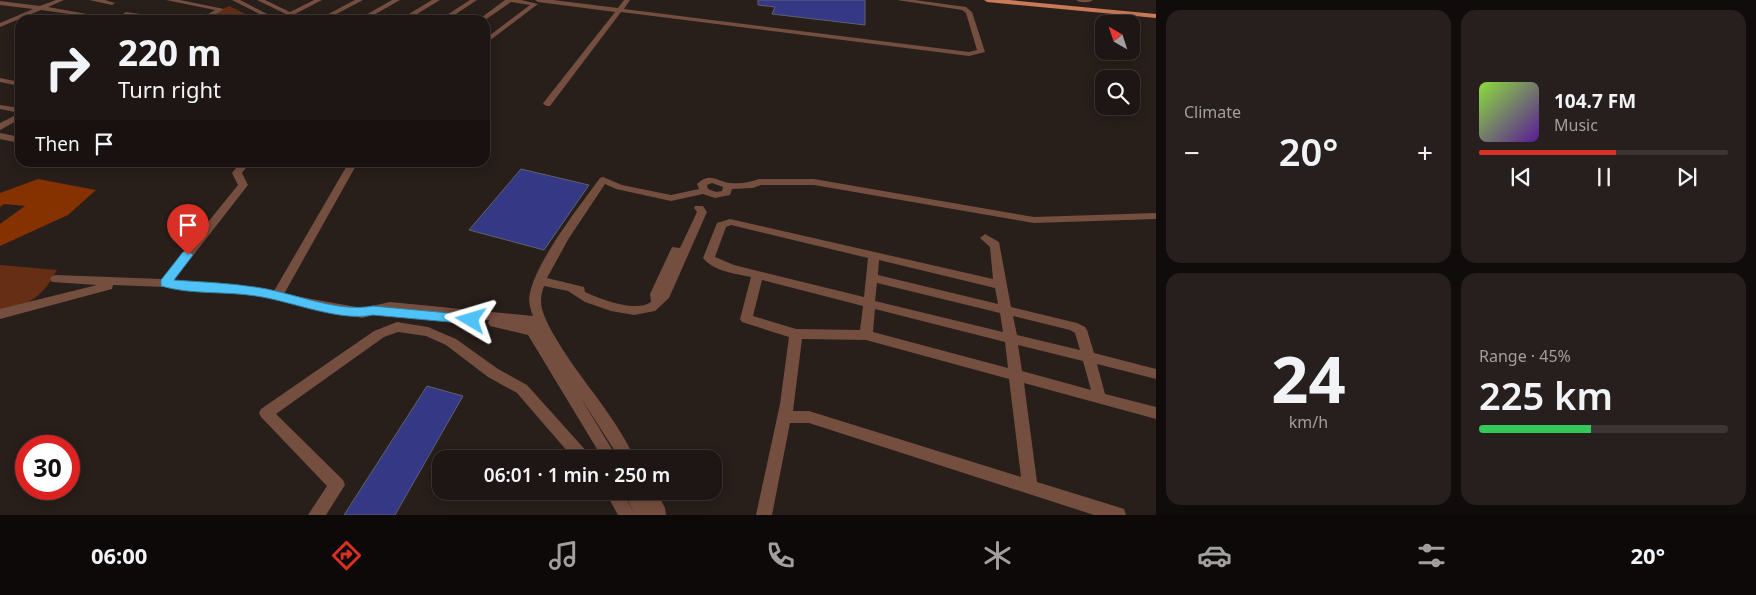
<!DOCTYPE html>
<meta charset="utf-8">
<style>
body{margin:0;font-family:"Noto Sans",sans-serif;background:#261f1d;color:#f1f3f6;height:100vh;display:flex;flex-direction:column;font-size:19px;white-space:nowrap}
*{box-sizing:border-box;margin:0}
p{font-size:16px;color:#a19fa0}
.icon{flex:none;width:28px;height:28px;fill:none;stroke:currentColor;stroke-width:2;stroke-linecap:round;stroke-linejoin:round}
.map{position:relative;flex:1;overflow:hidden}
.sheet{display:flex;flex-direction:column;gap:10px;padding:10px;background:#100c0b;width:600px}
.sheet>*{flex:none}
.hud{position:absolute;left:15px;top:15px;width:475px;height:152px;border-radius:15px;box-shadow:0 2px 12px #0003,0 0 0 1px #3c3534;background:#1e1614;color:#f1f3f6;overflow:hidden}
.needle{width:32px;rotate:321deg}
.fabs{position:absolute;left:1095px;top:15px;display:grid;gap:10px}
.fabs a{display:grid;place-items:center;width:45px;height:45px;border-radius:10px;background:#1e1614;box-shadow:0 2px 12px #0003,0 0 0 1px #3c3534;font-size:25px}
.speed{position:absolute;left:15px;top:435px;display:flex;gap:10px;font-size:25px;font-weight:700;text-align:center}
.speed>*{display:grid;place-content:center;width:65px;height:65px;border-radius:50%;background:#1e1614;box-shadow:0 2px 12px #0003,0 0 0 1px #3c3534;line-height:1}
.speed .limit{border:8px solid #d22;background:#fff;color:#111}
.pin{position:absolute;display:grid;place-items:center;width:42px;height:42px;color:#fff;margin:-51px -21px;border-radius:50% 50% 50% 0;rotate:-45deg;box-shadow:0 0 5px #0007}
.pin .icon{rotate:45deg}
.me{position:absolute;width:55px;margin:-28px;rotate:277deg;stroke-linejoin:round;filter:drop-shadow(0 0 4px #0008)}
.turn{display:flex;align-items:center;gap:18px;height:105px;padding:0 20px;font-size:22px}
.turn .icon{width:65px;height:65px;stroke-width:2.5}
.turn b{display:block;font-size:35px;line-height:42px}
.then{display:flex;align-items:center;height:48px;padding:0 20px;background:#0003;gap:10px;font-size:19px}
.big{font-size:38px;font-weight:600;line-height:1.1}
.sheet .widget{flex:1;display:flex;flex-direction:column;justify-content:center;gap:8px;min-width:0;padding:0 18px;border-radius:15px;background:#261f1d}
.sheet .dial{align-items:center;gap:0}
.dial b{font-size:65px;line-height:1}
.song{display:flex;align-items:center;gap:15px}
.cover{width:60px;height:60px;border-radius:8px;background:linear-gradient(135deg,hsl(90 70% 55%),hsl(270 70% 35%))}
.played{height:5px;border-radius:2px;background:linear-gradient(90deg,#d93025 55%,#3c3534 55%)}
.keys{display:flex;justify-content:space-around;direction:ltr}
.heat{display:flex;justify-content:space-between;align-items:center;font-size:28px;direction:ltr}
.charge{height:8px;border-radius:4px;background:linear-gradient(90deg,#34c759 45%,#3c3534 0)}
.sheet .tiles{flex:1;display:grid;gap:10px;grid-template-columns:repeat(2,1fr)}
.trip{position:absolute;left:432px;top:450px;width:290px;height:50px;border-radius:15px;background:#1e1614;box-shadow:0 2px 12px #0003,0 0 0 1px #3c3534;font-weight:600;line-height:50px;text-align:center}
.menu{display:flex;height:80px;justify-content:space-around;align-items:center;background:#0c0908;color:#a19fa0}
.menu .icon{width:35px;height:35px}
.menu .current{color:#d93025}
.menu b{font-size:22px;color:#f1f3f6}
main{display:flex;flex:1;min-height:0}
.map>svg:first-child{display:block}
</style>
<main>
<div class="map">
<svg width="1156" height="515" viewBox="0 0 1156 515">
<rect width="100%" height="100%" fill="#281e1a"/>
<path fill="#652e15" d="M 229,6 L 258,20 L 202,20 Z
M 0,265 L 57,270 C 43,297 29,305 0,312 Z"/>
<path fill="#863100" d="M 38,179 L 96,190 L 68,215 L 0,246 L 0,224 L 25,206 L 4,204 L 0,207 L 0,193 Z"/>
<path fill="#343885" stroke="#5f616c" d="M 758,0 L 865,0 L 865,25 L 772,14 L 775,7 L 758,5 Z
M 521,169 L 589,185 L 544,250 L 469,230 Z
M 427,386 L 463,396 L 395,515 L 344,515 Z"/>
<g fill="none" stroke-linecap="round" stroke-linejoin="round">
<path fill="#744e3f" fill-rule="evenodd" d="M 56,0 L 64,0 L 48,7 L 87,14 L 84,16 L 41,10 L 0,27 L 0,23 L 33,9 L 0,5 L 0,1 L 40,6 Z
M 89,0 L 105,0 L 115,3 L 112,5 Z
M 166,0 L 180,0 L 224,9 L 206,20 L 198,20 L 215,10 Z
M 232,0 L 240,0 L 279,20 L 271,20 Z
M 257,0 L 265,0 L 290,12 L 314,0 L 322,0 L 295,14 L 306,20 L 298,20 Z
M 355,0 L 363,0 L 325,20 L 317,20 Z
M 392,0 L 400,0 L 365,20 L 357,20 Z
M 432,0 L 440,0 L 407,20 L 399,20 Z
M 470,0 L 477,0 L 447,20 L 439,20 Z
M 505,0 L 521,0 L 538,4 L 485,44 L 485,39 L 530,5 L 511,2 L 485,20 L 478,20 Z
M 535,0 L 553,0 L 618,8 L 624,0 L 630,0 L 624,9 L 969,52 L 977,50 L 966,13 L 962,10 L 897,0 L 915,0 L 966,7 L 972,12 L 985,52 L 969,56 L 621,12 L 550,106 L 547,106 L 543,104 L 544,102 L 615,12 L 538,2 Z
M 1076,0 L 1093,0 C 1089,3 1080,3 1076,0 Z
M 126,12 L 169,18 L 172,20 L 155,20 L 124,15 L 123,14 Z
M 0,78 L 20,82 L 20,86 L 0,82 Z
M 0,105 L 20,108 L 20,119 L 0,130 L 0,123 L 20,113 L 0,109 Z
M 0,133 L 20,137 L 20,143 L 0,139 Z
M 241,162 L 250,162 L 242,173 L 248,185 L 174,280 L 257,288 L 274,291 L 349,162 L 358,162 L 284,294 L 362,308 L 390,302 L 533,316 C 530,309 528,300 530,293 C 537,260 579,207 600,178 L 603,177 L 622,185 L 671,195 L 699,189 L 697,184 C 711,171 717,182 731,183 C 741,184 750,182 759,179 L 814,179 L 1034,217 L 1156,213 L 1156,219 L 1034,223 L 814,185 L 761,185 L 753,188 L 732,189 L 730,195 L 715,198 L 703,194 L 671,201 L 616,189 L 605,184 L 569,238 L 547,278 L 584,287 L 585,292 C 600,299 636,313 651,302 L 650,294 L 672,247 L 680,248 L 697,212 L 694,208 L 695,206 L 703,206 L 707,212 L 669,298 L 655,311 L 634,315 L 611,311 L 585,302 L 568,291 L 544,286 C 541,294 540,301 542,309 C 546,323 555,337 563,350 C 586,386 617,419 635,459 L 620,459 L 579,395 L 618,459 L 603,459 L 528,335 L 490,326 L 488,323 L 489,320 L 390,310 L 362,318 L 257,296 L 165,287 L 113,285 L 112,289 L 0,319 L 0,309 L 97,285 L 52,282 L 50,279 L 52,276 L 56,275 L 162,279 L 238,185 L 232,173 ZM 712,183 L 723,187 L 722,191 L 716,192 L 708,189 L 707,185 Z
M 730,219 L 993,279 L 990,247 L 980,238 L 985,234 L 999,242 L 1011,307 L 1077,323 L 1085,327 L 1087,330 L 1094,353 L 1156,369 L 1156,379 L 1097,364 L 1105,394 L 1156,407 L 1156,419 L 1024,383 L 1037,482 L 1118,507 L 1124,509 L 1126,515 L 1094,515 L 809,423 L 790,423 L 772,515 L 756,515 L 780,404 L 789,337 L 742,322 L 740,319 L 751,277 C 736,274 713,271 703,258 L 717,223 ZM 731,225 L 868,258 L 864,297 L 734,265 L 715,257 L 726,227 ZM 879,260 L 995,288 L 998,304 L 878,275 ZM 762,280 L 863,306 L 860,330 L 796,329 L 753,316 ZM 877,283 L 1000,313 L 1003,332 L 875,301 ZM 875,309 L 1005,342 L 1008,368 L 873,332 ZM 1013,316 L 1070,330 L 1075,333 L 1080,350 L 1017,335 ZM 802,339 L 866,340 L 1009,379 L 1021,477 L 809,411 L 793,411 ZM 1018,345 L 1083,361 L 1091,390 L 1022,371 Z
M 397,322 L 428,327 L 456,339 L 498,369 L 527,385 L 589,454 L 591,459 L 574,459 L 517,393 L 488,377 L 446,345 L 426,336 L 398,332 L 384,337 L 276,414 L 343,480 L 345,485 L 326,515 L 308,515 L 327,486 L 261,417 L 259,413 L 261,409 L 374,331 Z
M 605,491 L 622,491 L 634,513 L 623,491 L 656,491 L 665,508 L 666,515 L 618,515 Z"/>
<path fill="#c87a59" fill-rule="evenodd" d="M 984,0 L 1009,0 L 1156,14 L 1156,18 L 987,2 Z"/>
</g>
<path fill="#4fc3f7" stroke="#337fa1" d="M 188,251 L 193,255 L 174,280 C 201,282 229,283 255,287 C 292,292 337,313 373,306 L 471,315 L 477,320 L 471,324 L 373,315 C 339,322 291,301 256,296 C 226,291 191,295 161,286 L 161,280 L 183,252 Z"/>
</svg>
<div class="fabs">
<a><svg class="needle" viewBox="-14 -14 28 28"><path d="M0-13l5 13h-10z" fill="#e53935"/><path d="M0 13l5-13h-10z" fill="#a19fa0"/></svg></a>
<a><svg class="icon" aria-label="search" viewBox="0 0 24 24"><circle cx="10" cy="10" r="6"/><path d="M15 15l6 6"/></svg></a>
</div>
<div class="speed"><div class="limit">30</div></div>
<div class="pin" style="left:188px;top:255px;background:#d93025"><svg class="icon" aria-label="arrive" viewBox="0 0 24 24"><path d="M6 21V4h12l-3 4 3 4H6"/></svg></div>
<svg class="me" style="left:471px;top:320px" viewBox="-20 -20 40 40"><path d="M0-17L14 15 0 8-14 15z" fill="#4fc3f7" stroke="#fff" stroke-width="4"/></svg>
<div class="trip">06:01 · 1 min · 250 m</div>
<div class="hud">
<div class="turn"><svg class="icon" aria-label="right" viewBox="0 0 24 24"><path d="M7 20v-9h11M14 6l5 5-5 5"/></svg><div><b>220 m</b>Turn right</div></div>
<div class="then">Then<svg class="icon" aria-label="arrive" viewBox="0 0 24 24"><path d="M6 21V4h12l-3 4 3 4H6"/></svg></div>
</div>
</div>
<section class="sheet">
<div class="tiles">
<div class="widget"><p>Climate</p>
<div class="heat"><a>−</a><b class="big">20°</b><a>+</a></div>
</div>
<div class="widget">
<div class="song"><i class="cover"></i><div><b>104.7 FM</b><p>Music</p></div></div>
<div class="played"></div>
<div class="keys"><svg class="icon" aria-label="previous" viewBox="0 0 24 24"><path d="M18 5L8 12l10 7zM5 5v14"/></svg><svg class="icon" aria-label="pause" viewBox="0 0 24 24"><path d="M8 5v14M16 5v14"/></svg><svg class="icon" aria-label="next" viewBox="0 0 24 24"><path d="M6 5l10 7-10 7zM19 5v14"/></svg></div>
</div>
<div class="widget dial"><b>24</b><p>km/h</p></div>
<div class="widget"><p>Range · 45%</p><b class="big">225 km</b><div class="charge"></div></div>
</div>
</section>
</main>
<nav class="menu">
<b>06:00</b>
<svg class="icon current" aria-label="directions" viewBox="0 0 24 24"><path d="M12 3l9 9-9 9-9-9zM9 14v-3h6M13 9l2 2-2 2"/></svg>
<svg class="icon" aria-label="music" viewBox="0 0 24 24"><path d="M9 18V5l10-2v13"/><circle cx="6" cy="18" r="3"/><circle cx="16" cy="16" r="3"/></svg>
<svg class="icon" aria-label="phone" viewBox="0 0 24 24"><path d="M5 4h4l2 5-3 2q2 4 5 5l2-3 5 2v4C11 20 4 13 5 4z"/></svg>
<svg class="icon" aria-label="climate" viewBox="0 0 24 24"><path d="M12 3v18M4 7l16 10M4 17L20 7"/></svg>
<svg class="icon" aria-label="car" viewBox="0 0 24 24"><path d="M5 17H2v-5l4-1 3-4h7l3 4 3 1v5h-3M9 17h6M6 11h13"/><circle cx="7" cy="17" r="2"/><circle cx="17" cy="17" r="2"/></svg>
<svg class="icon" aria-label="filters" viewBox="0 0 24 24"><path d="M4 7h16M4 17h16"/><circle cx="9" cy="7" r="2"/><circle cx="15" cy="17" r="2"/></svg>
<b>20°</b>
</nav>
